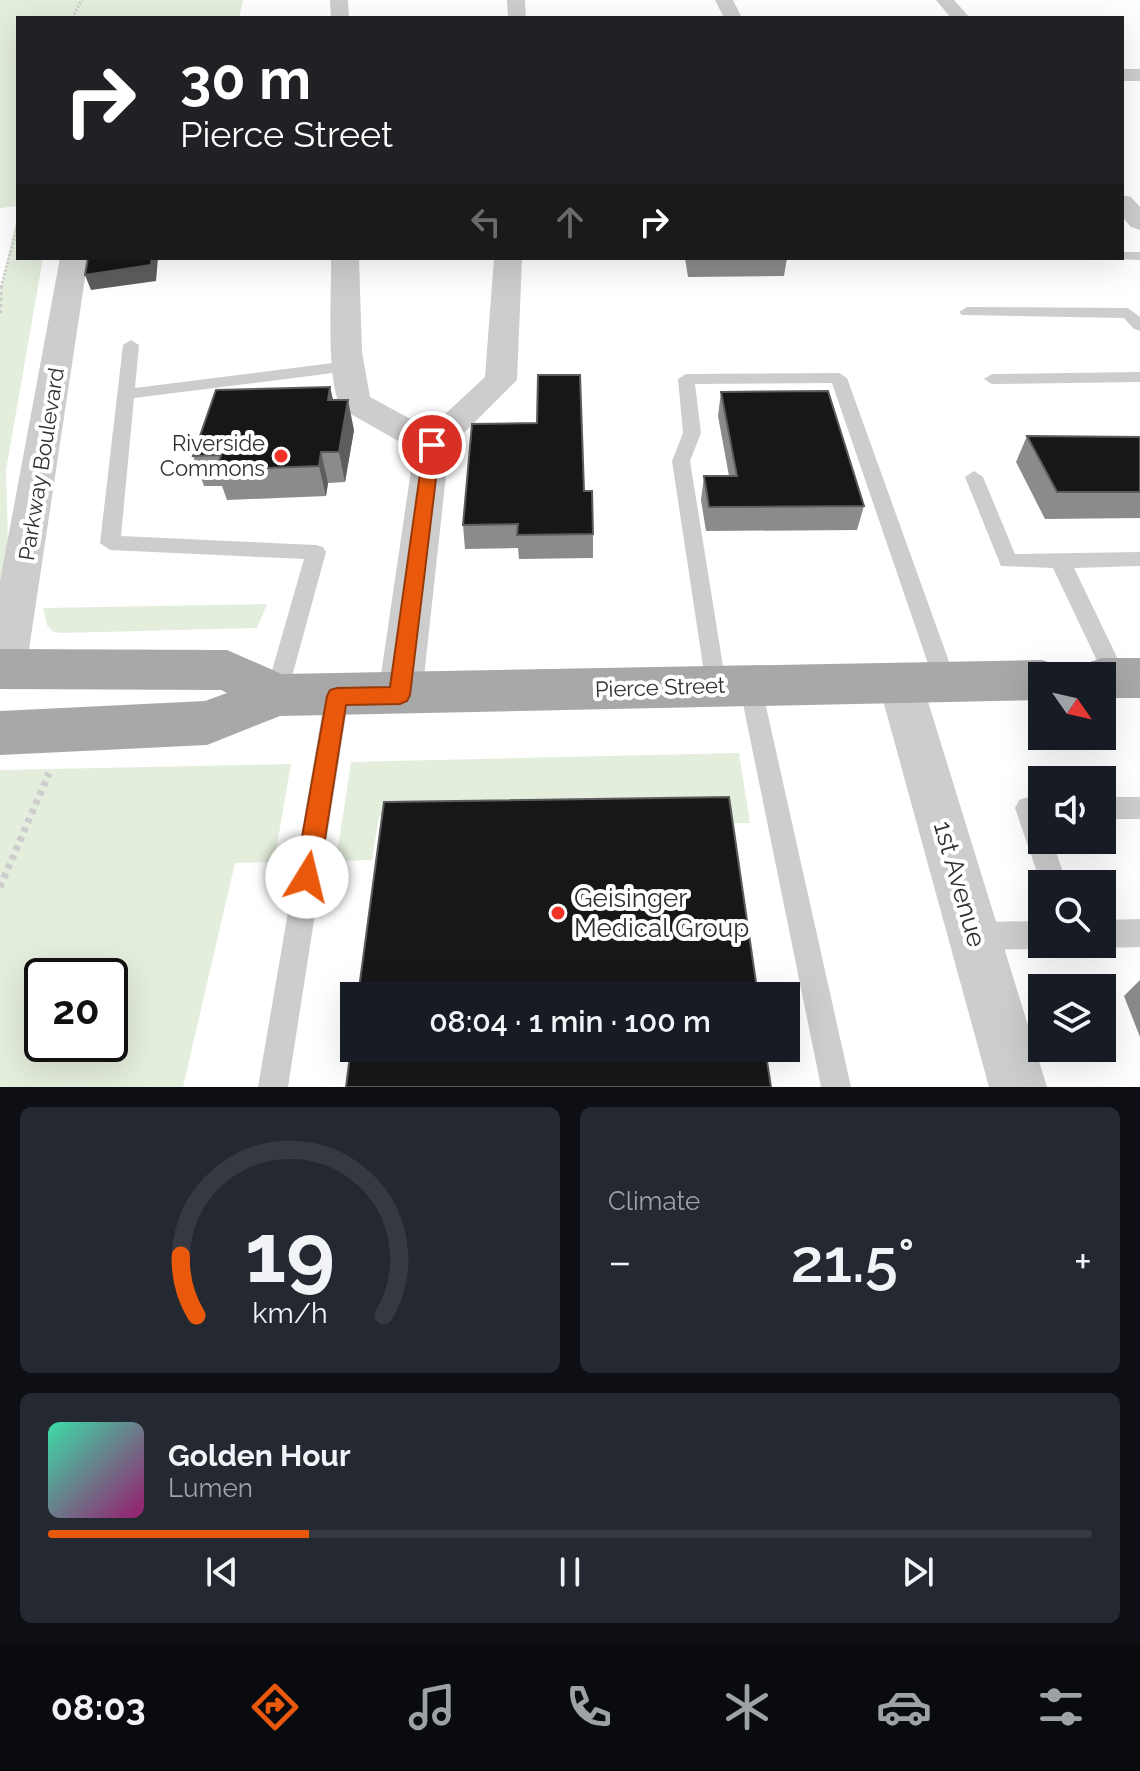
<!DOCTYPE html>
<meta charset="utf-8">
<style>
body{margin:0;font-family:Raleway,sans-serif;background:#242831;color:#f1f3f6;height:100vh;display:flex;flex-direction:column;font-size:30px;white-space:nowrap}
*{box-sizing:border-box;margin:0}
p{font-size:26px;color:#9ea1a6}
.icon{flex:none;width:44px;height:44px;fill:none;stroke:currentColor;stroke-width:2;stroke-linecap:round;stroke-linejoin:round}
.map{position:relative;height:1087px;overflow:hidden}
.drawer{display:flex;flex-direction:column;gap:20px;padding:20px;background:#0d0f14;flex:1}
.drawer>*{flex:none}
.guide{position:absolute;left:16px;top:16px;width:1108px;height:244px;border-radius:0px;box-shadow:0 8px 32px #0002;background:#202124;color:#fff;overflow:hidden}
.needle{width:52px;rotate:124deg}
.tools{position:absolute;left:1028px;top:662px;display:grid;gap:16px}
.tools a{display:grid;place-items:center;width:88px;height:88px;border-radius:0px;background:#171b24;box-shadow:0 8px 32px #0002;font-size:40px}
.speed{position:absolute;left:24px;top:958px;display:flex;gap:16px;font-size:40px;font-weight:700;text-align:center}
.speed>*{display:grid;place-content:center;width:104px;height:104px;border-radius:50%;background:#171b24;box-shadow:0 8px 32px #0002;line-height:1}
.speed .limit{border:4px solid #111;border-radius:12px;background:#fff;color:#111}
.pin{position:absolute;display:grid;place-items:center;width:68px;height:68px;color:#fff;margin:-34px;border:4px solid #fff;border-radius:50%;box-shadow:0 2px 8px #0007}
.me{position:absolute;width:88px;margin:-44px;rotate:9deg;stroke-linejoin:round;filter:drop-shadow(0 0 6px #0008)}
.turn{display:flex;align-items:center;gap:28px;height:168px;padding:0 32px;font-size:36px}
.turn .icon{width:104px;height:104px;stroke-width:2.5}
.turn b{display:block;font-size:56px;line-height:68px}
.lanes{display:flex;align-items:center;height:76px;padding:0 32px;background:#0003;justify-content:center;gap:40px;direction:ltr}
.lanes .off{opacity:.35}
.big{font-size:60px;font-weight:600;line-height:1.1}
.drawer .tile{flex:1;display:flex;flex-direction:column;justify-content:center;gap:12px;min-width:0;padding:0 28px;border-radius:12px;background:#242831}
.drawer .dial{align-items:center;gap:0}
.dial svg{height:208px;overflow:visible;fill:none;stroke:#363941;stroke-width:7;stroke-linecap:round;text-anchor:middle}
.dial text{fill:#f1f3f6;stroke:none}
.song{display:flex;align-items:center;gap:24px}
.cover{width:96px;height:96px;border-radius:12px;background:linear-gradient(135deg,hsl(160 70% 55%),hsl(320 70% 35%))}
.played{height:8px;border-radius:4px;background:linear-gradient(90deg,#ea580c 25%,#363941 25%)}
.keys{display:flex;justify-content:space-around;direction:ltr}
.heat{display:flex;justify-content:space-between;align-items:center;font-size:44px;direction:ltr}
.drawer .tiles{flex:1;display:grid;gap:20px;grid-template-columns:1fr 1fr}
.tile:last-child{grid-column:span 2}
.trip{position:absolute;left:340px;top:982px;width:460px;height:80px;border-radius:0px;background:#171b24;box-shadow:0 8px 32px #0002;font-weight:600;line-height:80px;text-align:center}
.dock{display:flex;height:128px;justify-content:space-around;align-items:center;background:#090b0e;color:#9ea1a6}
.dock .icon{width:56px;height:56px}
.dock .current{color:#ea580c}
.dock b{font-size:36px;color:#f1f3f6}
.map>svg:first-child{display:block}
</style>
<div class="map">
<svg width="1140" height="1087" viewBox="0 0 1140 1087">
<rect width="100%" height="100%" fill="#fff"/>
<path fill="#e4eedd" fill-rule="evenodd" d="M 0,0 L 243,0 L 239,18 L 18,18 L 18,206 L 0,208 Z
M 18,212 L 18,258 L 43,258 L 6,470 L 8,544 L 0,581 L 0,292 Z
M 267,604 L 257,628 L 62,633 L 53,632 L 47,625 L 43,608 Z
M 739,753 L 750,823 L 441,825 L 442,812 L 379,816 L 372,860 L 336,861 L 351,762 Z
M 291,764 L 274,862 L 235,863 L 183,1087 L 0,1087 L 0,770 ZM 110,976 L 110,1044 L 42,1044 L 42,976 Z"/>
<g fill="none" stroke-linecap="round" stroke-linejoin="round">
<path stroke="#cdcdcd" stroke-width="3" stroke-dasharray="2 2" stroke-linecap="butt" d="M 72,18 L 82,0
M 1,287 L 18,224"/>
<path stroke="#cdcdcd" stroke-width="4" stroke-dasharray="3 3" stroke-linecap="butt" d="M 0,313 L 1,285"/>
<path stroke="#cdcdcd" stroke-width="7" stroke-dasharray="5 5" stroke-linecap="butt" d="M 0,887 L 49,773"/>
<path fill="#cdcdcd" fill-rule="evenodd" d="M 1122,252 L 1140,252 L 1140,260 L 1117,259 L 1122,258 Z
M 967,307 L 1128,308 L 1140,317 L 1140,331 L 1134,329 L 1124,318 L 962,315 L 959,312 Z
M 131,340 L 139,345 L 135,388 L 349,361 L 357,366 L 349,371 L 134,398 L 121,536 L 316,545 L 323,547 L 326,552 L 285,702 L 277,704 L 269,702 L 265,695 L 304,559 L 110,550 L 100,543 L 123,345 Z
M 1140,372 L 1140,382 L 992,384 L 984,379 L 992,374 Z
M 839,373 L 847,378 L 956,681 L 953,687 L 945,690 L 937,687 L 934,681 L 832,383 L 695,384 L 701,433 L 690,461 L 726,685 L 723,692 L 715,694 L 707,692 L 672,461 L 683,433 L 678,379 L 686,374 Z
M 974,471 L 983,477 L 1015,554 L 1140,552 L 1140,566 L 1074,568 L 1127,678 L 1124,684 L 1116,687 L 1108,684 L 1053,568 L 1001,566 L 965,477 Z
M 750,675 L 758,677 L 761,684 L 851,1087 L 821,1087 L 739,684 L 742,677 Z
M 337,687 L 345,689 L 349,696 L 288,1087 L 258,1087 L 325,696 L 329,689 Z
M 1028,797 L 1042,797 L 1042,840 L 1052,840 L 1067,884 L 1042,884 L 1042,887 L 1015,808 L 1019,800 Z
M 1102,797 L 1140,797 L 1140,819 L 1102,819 Z
M 1140,919 L 1140,947 L 1102,948 L 1093,944 L 1102,944 L 1102,920 Z
M 1042,921 L 1042,944 L 1052,944 L 1042,949 L 975,950 L 965,946 L 961,936 L 965,926 L 975,922 Z"/>
<path fill="#cdcdcd" fill-rule="evenodd" d="M 330,0 L 348,0 L 349,18 L 331,18 Z
M 507,0 L 525,0 L 526,18 L 508,18 Z
M 715,0 L 733,0 L 742,18 L 724,18 Z
M 936,0 L 954,0 L 970,18 L 951,18 Z
M 1122,69 L 1140,69 L 1140,81 L 1122,81 Z
M 1122,195 L 1131,197 L 1140,207 L 1140,230 L 1131,227 L 1122,217 Z
M 60,258 L 88,258 L 26,669 L 20,681 L 5,686 L 0,684 L 0,581 Z
M 331,258 L 359,258 L 362,352 L 370,397 L 429,429 L 485,377 L 494,258 L 522,258 L 517,380 L 449,448 L 422,695 L 415,708 L 400,713 L 385,708 L 378,695 L 414,450 L 342,409 C 325,384 332,291 331,258 Z
M 900,665 L 915,670 L 922,682 L 1047,1087 L 989,1087 L 878,682 L 885,670 Z"/>
<path fill="#a8a8a8" fill-rule="evenodd" d="M 0,649 L 227,650 L 282,674 L 1042,660 L 1060,666 L 1065,676 L 1042,676 L 1042,700 L 280,716 L 207,745 L 0,755 L 0,711 L 205,701 L 227,693 L 221,690 L 0,689 Z
M 1102,658 L 1140,658 L 1140,698 L 1102,698 L 1102,676 L 1078,676 L 1084,664 Z"/>
</g>
<path fill="#8b8b8b" d="M 685,258 L 787,258 L 784,276 L 688,277 Z
M 330,387 L 333,400 L 354,430 L 345,482 L 328,483 L 326,496 L 227,500 L 222,486 L 204,486 L 193,456 Z
M 721,392 L 864,506 L 857,530 L 706,531 L 701,500 L 704,476 L 729,476 L 718,416 Z
M 1027,436 L 1140,437 L 1140,518 L 1045,519 L 1016,462 Z
M 584,491 L 593,534 L 593,558 L 519,559 L 518,548 L 465,549 L 463,525 Z
M 1140,980 L 1140,1037 L 1124,996 Z"/>
<path fill="#5d5d5d" d="M 152,258 L 158,258 L 156,281 L 91,290 L 85,275 Z
M 330,387 L 337,417 L 328,400 Z
M 348,400 L 354,430 L 345,482 L 339,452 Z
M 321,452 L 328,483 L 326,496 L 319,466 Z"/>
<path fill="#171717" stroke="#5d5d5d" stroke-width="2" d="M 88,258 L 152,258 L 151,265 L 85,275 Z
M 538,375 L 580,375 L 584,491 L 592,491 L 593,534 L 517,535 L 518,524 L 463,525 L 472,424 L 537,423 Z
M 330,387 L 328,400 L 348,400 L 339,452 L 321,452 L 319,466 L 216,470 L 221,455 L 193,456 L 216,390 Z
M 828,391 L 864,506 L 709,507 L 704,476 L 737,476 L 721,392 Z
M 1027,436 L 1140,437 L 1140,492 L 1057,492 Z
M 729,797 L 758,996 L 358,996 L 384,802 Z
M 354,1024 L 354,1048 L 765,1048 L 771,1087 L 346,1087 Z"/>
<path fill="#ea580c" stroke="#983908" stroke-width="2" d="M 432,440 L 440,445 L 410,695 L 407,701 L 400,704 L 346,705 L 319,877 L 316,885 L 307,888 L 299,885 L 295,877 L 327,696 L 330,690 L 337,688 L 390,687 L 424,445 Z"/>
<g fill="#f23127" stroke="#fff" stroke-width="3">
<circle cx="281" cy="456" r="8"/>
<circle cx="558" cy="913" r="8"/>
</g>
<g text-anchor="middle" dominant-baseline="central" stroke-width="8" stroke-linejoin="round" paint-order="stroke">
<g font-size="22" fill="#303030" stroke="#fff" text-anchor="end">
<text x="265" y="443">Riverside<tspan x="265" dy="25">Commons</tspan></text>
</g>
<g font-size="22" fill="#303030" stroke="#fff">
<text transform="translate(41 464) rotate(-81)">Parkway Boulevard</text>
<text transform="translate(660 687) rotate(-2)">Pierce Street</text>
</g>
<g font-size="26" fill="#303030" stroke="#fff">
<text transform="translate(960 884) rotate(74)">1st Avenue</text>
</g>
<g font-size="26" fill="#303030" stroke="#fff" text-anchor="start">
<text x="574" y="898">Geisinger<tspan x="574" dy="30">Medical Group</tspan></text>
</g>
</g>
</svg>
<div class="tools">
<a><svg class="needle" viewBox="-14 -14 28 28"><path d="M0-13l5 13h-10z" fill="#e53935"/><path d="M0 13l5-13h-10z" fill="#9ea1a6"/></svg></a>
<a><svg class="icon" aria-label="sound" viewBox="0 0 24 24"><path d="M4 9h4l5-4v14l-5-4H4zM17 9q2 3 0 6"/></svg></a>
<a><svg class="icon" aria-label="search" viewBox="0 0 24 24"><circle cx="10" cy="10" r="6"/><path d="M15 15l6 6"/></svg></a>
<a><svg class="icon" aria-label="layers" viewBox="0 0 24 24"><path d="M12 4l9 5-9 5-9-5zM3 14l9 5 9-5"/></svg></a>
</div>
<div class="speed"><div class="limit">20</div></div>
<div class="pin" style="left:432px;top:445px;background:#d93025"><svg class="icon" aria-label="arrive" viewBox="0 0 24 24"><path d="M6 21V4h12l-3 4 3 4H6"/></svg></div>
<svg class="me" style="left:307px;top:877px" viewBox="-20 -20 40 40"><circle r="19" fill="#fff"/><path d="M0-13L10 11 0 6-10 11z" fill="#ea580c"/></svg>
<div class="trip">08:04 · 1 min · 100 m</div>
<div class="guide">
<div class="turn"><svg class="icon" aria-label="right" viewBox="0 0 24 24"><path d="M7 20v-9h11M14 6l5 5-5 5"/></svg><div><b>30 m</b>Pierce Street</div></div>
<div class="lanes"><svg class="icon off" aria-label="left" viewBox="0 0 24 24"><path d="M17 20v-9H6M10 6l-5 5 5 5"/></svg><svg class="icon off" aria-label="ahead" viewBox="0 0 24 24"><path d="M12 20V5M6 11l6-6 6 6"/></svg><svg class="icon" aria-label="right" viewBox="0 0 24 24"><path d="M7 20v-9h11M14 6l5 5-5 5"/></svg></div>
</div>
</div>
<section class="drawer">
<div class="tiles">
<div class="tile dial"><svg viewBox="0 0 100 80">
<path d="M14 69A42 42 0 1 1 86 69"/>
<path d="M14 69A42 42 0 0 1 8 46" stroke="#ea580c"/>
<text x="50" y="56" font-size="32" font-weight="700">19</text>
<text x="50" y="72" font-size="11">km/h</text>
</svg></div>
<div class="tile"><p>Climate</p>
<div class="heat"><a>−</a><b class="big">21.5°</b><a>+</a></div>
</div>
<div class="tile">
<div class="song"><i class="cover"></i><div><b>Golden Hour</b><p>Lumen</p></div></div>
<div class="played"></div>
<div class="keys"><svg class="icon" aria-label="previous" viewBox="0 0 24 24"><path d="M18 5L8 12l10 7zM5 5v14"/></svg><svg class="icon" aria-label="pause" viewBox="0 0 24 24"><path d="M8 5v14M16 5v14"/></svg><svg class="icon" aria-label="next" viewBox="0 0 24 24"><path d="M6 5l10 7-10 7zM19 5v14"/></svg></div>
</div>
</div>
</section>
<nav class="dock">
<b>08:03</b>
<svg class="icon current" aria-label="directions" viewBox="0 0 24 24"><path d="M12 3l9 9-9 9-9-9zM9 14v-3h6M13 9l2 2-2 2"/></svg>
<svg class="icon" aria-label="music" viewBox="0 0 24 24"><path d="M9 18V5l10-2v13"/><circle cx="6" cy="18" r="3"/><circle cx="16" cy="16" r="3"/></svg>
<svg class="icon" aria-label="phone" viewBox="0 0 24 24"><path d="M5 4h4l2 5-3 2q2 4 5 5l2-3 5 2v4C11 20 4 13 5 4z"/></svg>
<svg class="icon" aria-label="climate" viewBox="0 0 24 24"><path d="M12 3v18M4 7l16 10M4 17L20 7"/></svg>
<svg class="icon" aria-label="car" viewBox="0 0 24 24"><path d="M5 17H2v-5l4-1 3-4h7l3 4 3 1v5h-3M9 17h6M6 11h13"/><circle cx="7" cy="17" r="2"/><circle cx="17" cy="17" r="2"/></svg>
<svg class="icon" aria-label="filters" viewBox="0 0 24 24"><path d="M4 7h16M4 17h16"/><circle cx="9" cy="7" r="2"/><circle cx="15" cy="17" r="2"/></svg>
</nav>
